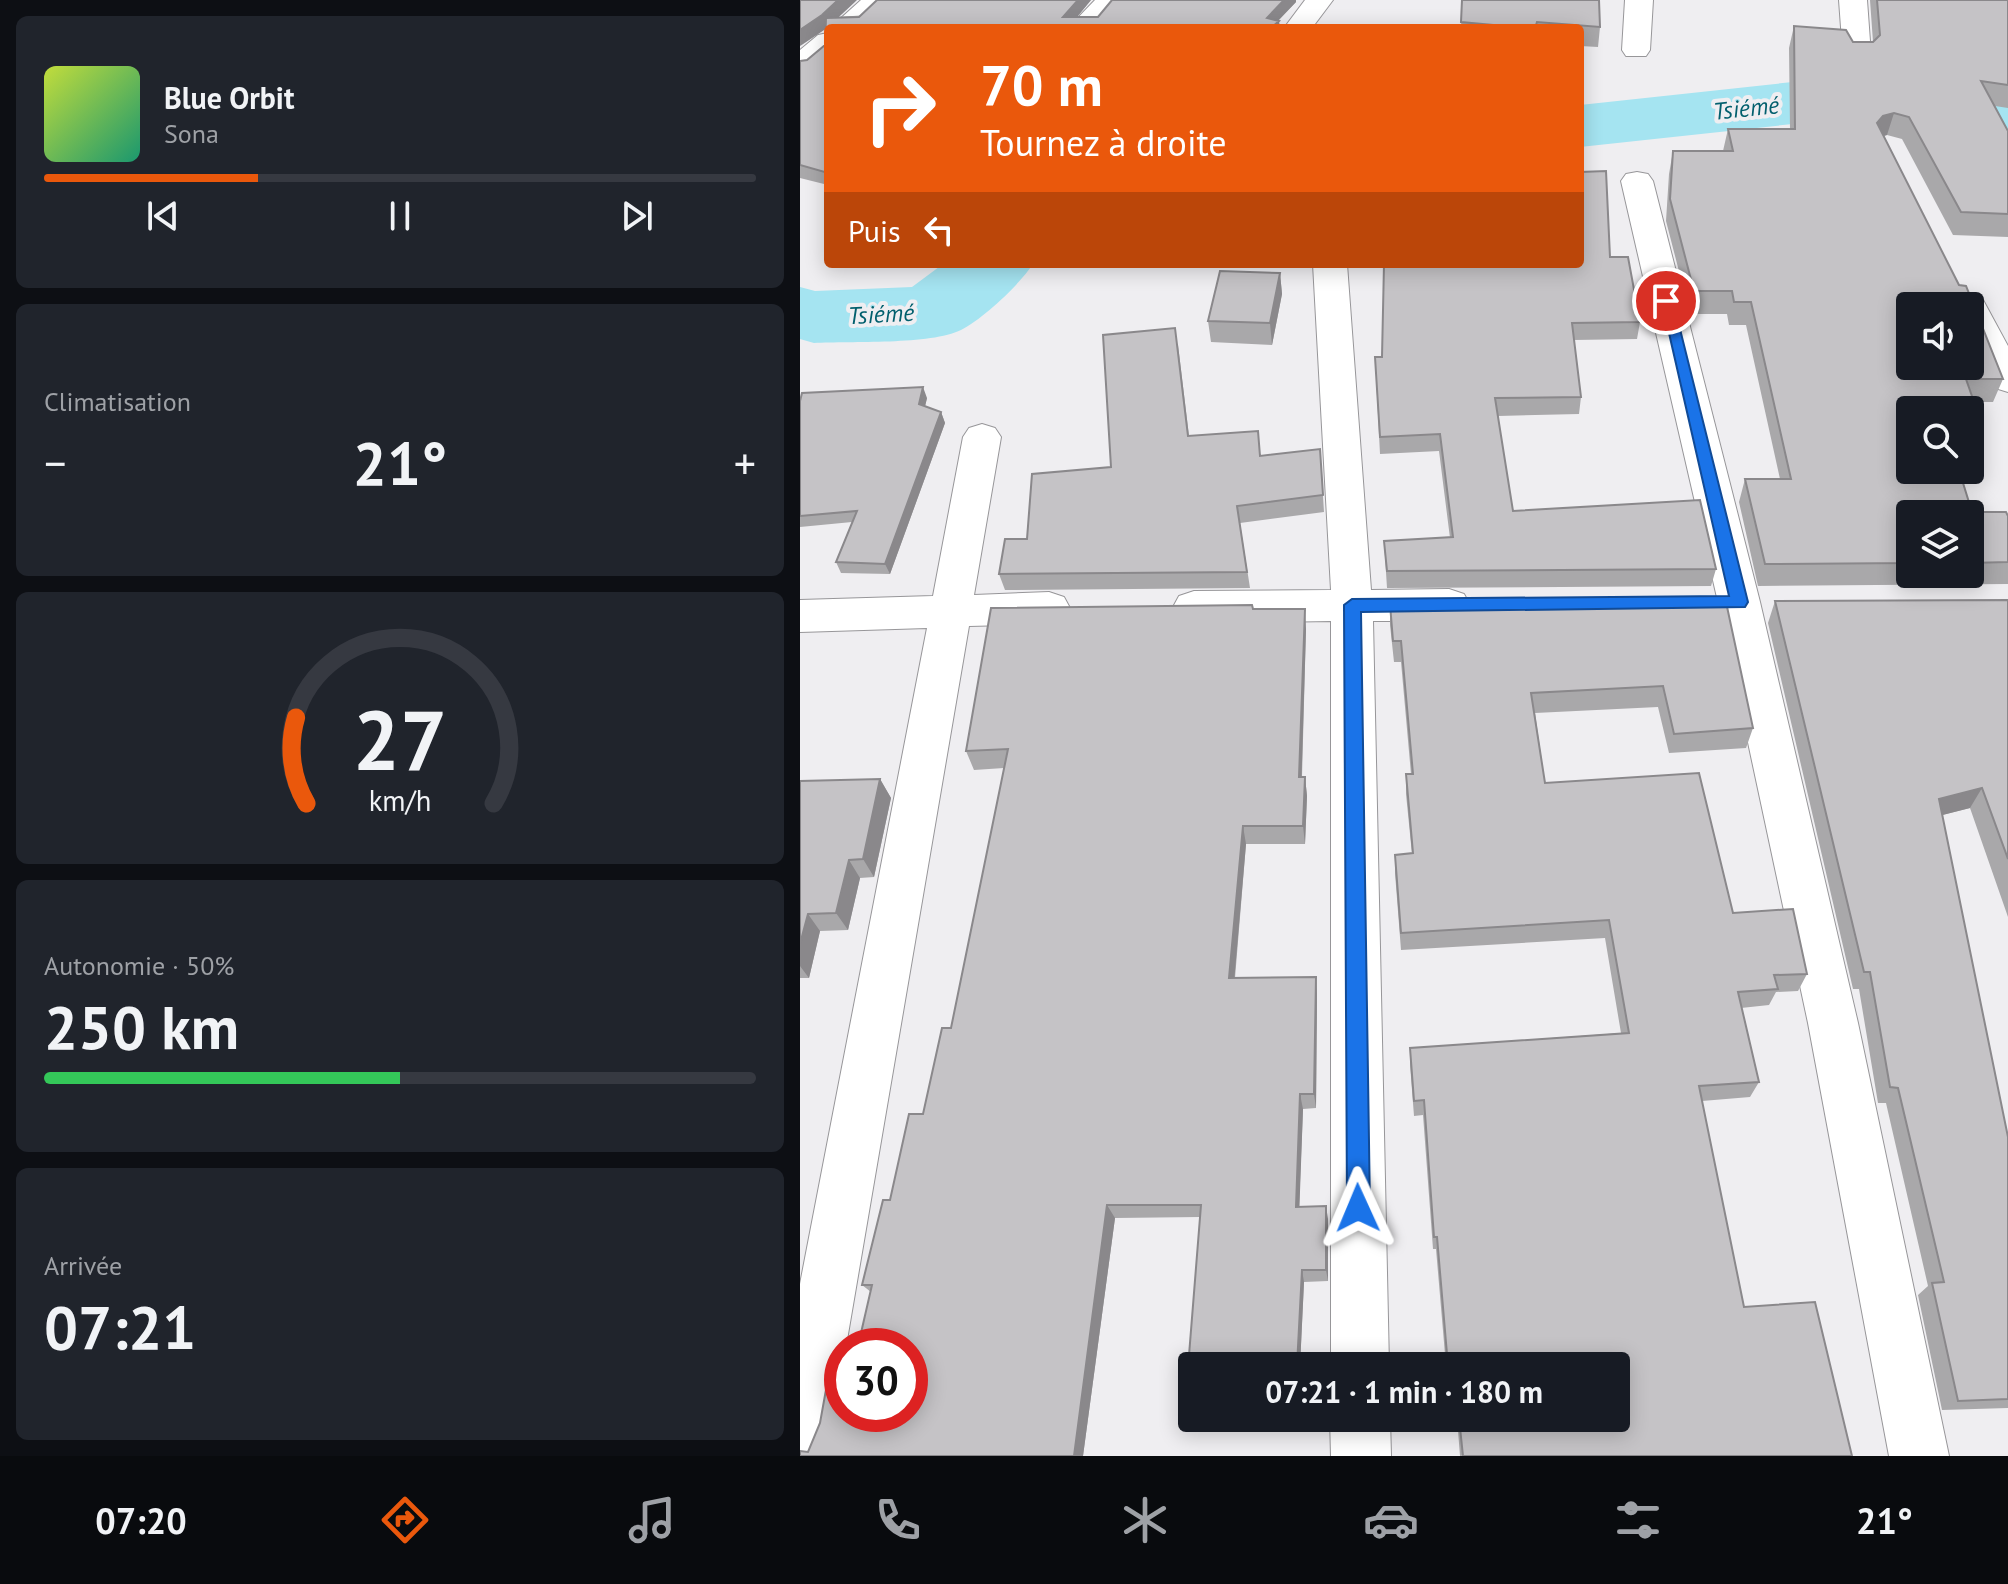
<!DOCTYPE html>
<html lang="fr">
<meta charset="utf-8">
<style>
body{margin:0;font-family:"PT Sans",sans-serif;background:#20242c;color:#f1f3f6;height:100vh;display:flex;flex-direction:column;font-size:30px;white-space:nowrap}
*{box-sizing:border-box;margin:0}
p{font-size:26px;color:#9ea1a6}
.icon{flex:none;width:44px;height:44px;fill:none;stroke:currentColor;stroke-width:2;stroke-linecap:round;stroke-linejoin:round}
.map{position:relative;flex:1;overflow:hidden}
.side{display:flex;flex-direction:column;gap:16px;padding:16px;background:#0d0f14;width:800px}
.side>*{flex:none}
.guide{position:absolute;left:24px;top:24px;width:760px;height:244px;border-radius:8px;box-shadow:0 4px 20px #0003;background:#ea580c;color:#fff;overflow:hidden}
.buttons{position:absolute;left:1096px;top:292px;display:grid;gap:16px}
.buttons a{display:grid;place-items:center;width:88px;height:88px;border-radius:8px;background:#171b24;box-shadow:0 4px 20px #0003;font-size:40px}
.speed{position:absolute;left:24px;top:1328px;display:flex;gap:16px;font-size:40px;font-weight:700;text-align:center}
.speed>*{display:grid;place-content:center;width:104px;height:104px;border-radius:50%;background:#171b24;box-shadow:0 4px 20px #0003;line-height:1}
.speed .limit{border:12px solid #d22;background:#fff;color:#111}
.pin{position:absolute;display:grid;place-items:center;width:68px;height:68px;color:#fff;margin:-34px;border:4px solid #fff;border-radius:50%;box-shadow:0 2px 8px #0007}
.me{position:absolute;width:88px;margin:-44px;rotate:359deg;stroke-linejoin:round;filter:drop-shadow(0 0 6px #0008)}
.turn{display:flex;align-items:center;gap:28px;height:168px;padding:0 24px;font-size:36px}
.turn .icon{width:104px;height:104px;stroke-width:2.5}
.turn b{display:block;font-size:56px;line-height:68px}
.then{display:flex;align-items:center;height:76px;padding:0 24px;background:#0003;gap:16px;font-size:30px}
.big{font-size:60px;font-weight:700;line-height:1.1}
.side .tile{flex:1;display:flex;flex-direction:column;justify-content:center;gap:12px;min-width:0;padding:0 28px;border-radius:12px;background:#20242c}
.side .dial{align-items:center;gap:0}
.dial svg{height:208px;overflow:visible;fill:none;stroke:#363941;stroke-width:7;stroke-linecap:round;text-anchor:middle}
.dial text{fill:#f1f3f6;stroke:none}
.song{display:flex;align-items:center;gap:24px}
.cover{width:96px;height:96px;border-radius:12px;background:linear-gradient(135deg,hsl(70 70% 55%),hsl(160 70% 35%))}
.played{height:8px;border-radius:4px;background:linear-gradient(90deg,#ea580c 30%,#363941 30%)}
.keys{display:flex;justify-content:space-around;direction:ltr}
.heat{display:flex;justify-content:space-between;align-items:center;font-size:44px;direction:ltr}
.charge{height:12px;border-radius:6px;background:linear-gradient(90deg,#34c759 50%,#363941 0)}
.trip{position:absolute;left:378px;top:1352px;width:452px;height:80px;border-radius:8px;background:#171b24;box-shadow:0 4px 20px #0003;font-weight:700;line-height:80px;text-align:center}
.tabs{display:flex;height:128px;justify-content:space-around;align-items:center;background:#090b0e;color:#9ea1a6}
.tabs .icon{width:56px;height:56px}
.tabs .current{color:#ea580c}
.tabs b{font-size:36px;color:#f1f3f6}
main{display:flex;flex:1;min-height:0}
.map>svg:first-child{display:block}
</style>
<main>
<section class="side">
<div class="tile">
<div class="song"><i class="cover"></i><div><b>Blue Orbit</b><p>Sona</p></div></div>
<div class="played"></div>
<div class="keys"><svg class="icon" aria-label="previous" viewBox="0 0 24 24"><path d="M18 5L8 12l10 7zM5 5v14"/></svg><svg class="icon" aria-label="pause" viewBox="0 0 24 24"><path d="M8 5v14M16 5v14"/></svg><svg class="icon" aria-label="next" viewBox="0 0 24 24"><path d="M6 5l10 7-10 7zM19 5v14"/></svg></div>
</div>
<div class="tile"><p>Climatisation</p>
<div class="heat"><a>−</a><b class="big">21°</b><a>+</a></div>
</div>
<div class="tile dial"><svg viewBox="0 0 100 80">
<path d="M14 69A42 42 0 1 1 86 69"/>
<path d="M14 69A42 42 0 0 1 10 36" stroke="#ea580c"/>
<text x="50" y="56" font-size="32" font-weight="700">27</text>
<text x="50" y="72" font-size="11">km/h</text>
</svg></div>
<div class="tile"><p>Autonomie · 50%</p><b class="big">250 km</b><div class="charge"></div></div>
<div class="tile"><p>Arrivée</p><b class="big">07:21</b></div>
</section>
<div class="map">
<svg width="1208" height="1456" viewBox="0 0 1208 1456">
<rect width="100%" height="100%" fill="#efeef1"/>
<g fill="none" stroke-linecap="round" stroke-linejoin="round">
<path fill="#a5e4f1" fill-rule="evenodd" d="M 1002,81 L 1208,92 L 1208,134 L 1002,123 L 780,147 L 780,105 Z
M 143,264 L 233,264 C 219,285 184,318 161,330 C 131,345 50,341 14,343 L 0,339 L 0,287 L 15,291 L 112,287 Z"/>
<g stroke="#979699" stroke-width="2">
<path id="minor" d="M 61,0 L 91,0 L 61,28 L 30,28 Z
M 295,0 L 325,0 L 298,28 L 268,28 Z
M 505,0 L 533,0 L 512,28 L 484,28 Z
M 825,0 L 853,0 L 850,50 L 846,56 L 826,56 L 822,50 Z
M 1039,0 L 1067,0 L 1071,55 L 1067,61 L 1047,61 L 1043,55 Z
M 28,33 L 28,56 L 10,71 L 0,74 L 0,50 L 18,35 Z
M 837,172 L 848,174 L 853,181 L 960,602 L 1058,1023 L 1149,1456 L 1089,1456 L 1008,1023 L 918,602 L 821,181 L 826,174 Z
M 513,264 L 547,264 L 571,590 L 649,589 L 664,594 L 670,605 L 664,616 L 649,621 L 573,621 L 589,1366 L 531,1366 L 531,621 L 394,623 L 379,618 L 373,607 L 379,596 L 394,591 L 531,590 Z
M 1170,295 L 1182,298 L 1208,346 L 1208,392 L 1195,388 L 1170,340 L 1170,306 L 1153,306 L 1158,298 Z
M 182,424 L 195,428 L 201,437 L 174,595 L 249,592 L 264,597 L 270,608 L 264,619 L 249,624 L 169,626 L 46,1346 L 42,1346 C 42,1382 38,1423 24,1456 L 0,1456 L 0,1284 L 127,628 L 0,632 L 0,600 L 133,596 L 163,437 L 169,428 Z
M 530,1418 L 590,1418 L 591,1456 L 531,1456 Z"/>
</g>
<use href="#minor" fill="#fff" fill-rule="evenodd"/>
</g>
<path fill="#a9a8aa" fill-rule="evenodd" d="M 57,0 L 38,17 L 291,0 L 277,17 L 298,17 L 496,2 L 478,21 L 28,28 L 28,185 L 0,178 L 0,61 L 7,60 L 25,45 L 25,29 L 0,46 Z
M 662,0 L 800,27 L 798,47 L 780,46 L 780,28 L 661,28 Z
M 1070,0 L 1208,0 L 1208,108 L 1195,106 L 1208,131 L 1208,237 L 1153,235 L 1102,139 L 1087,135 L 1084,136 L 1203,379 L 1193,402 L 1174,402 L 1181,422 L 1171,444 L 1170,444 L 1170,410 L 1110,410 L 1172,512 L 1208,516 L 1208,584 L 958,586 L 939,502 L 945,479 L 980,479 L 946,325 L 929,325 L 927,314 L 890,314 L 866,221 L 869,174 L 873,151 L 923,151 L 928,129 L 990,129 L 989,48 L 994,26 L 1053,42 L 1073,42 ZM 1110,514 L 1170,514 L 1170,574 L 1110,574 Z
M 810,257 L 840,322 L 837,339 L 774,340 L 781,397 L 779,414 L 698,416 L 713,511 L 916,569 L 911,586 L 587,588 L 584,541 L 650,538 L 639,451 L 580,454 L 575,357 L 582,357 Z
M 480,273 L 482,294 L 472,345 L 411,342 L 408,321 Z
M 378,345 L 389,436 L 460,456 L 520,449 L 524,512 L 440,523 L 450,588 L 205,590 L 199,574 L 227,539 L 311,467 Z
M 127,398 L 125,406 L 141,412 L 145,423 L 90,574 L 41,573 L 36,562 L 52,522 L 0,527 L 0,401 Z
M 1208,600 L 1208,917 L 1170,808 L 1142,815 L 1208,1137 L 1208,1408 L 1142,1410 L 1118,1295 L 1128,1286 L 1086,1103 L 1078,1103 L 1059,989 L 1053,989 L 968,623 L 975,601 Z
M 926,602 L 953,728 L 946,748 L 869,753 L 858,707 L 735,713 L 745,783 L 933,913 L 1007,974 L 998,991 L 976,992 L 969,1005 L 941,1008 L 959,1082 L 950,1097 L 902,1101 L 944,1307 L 1052,1456 L 660,1456 L 657,1418 L 816,1418 L 816,1366 L 646,1366 L 636,1249 L 633,1249 L 623,1115 L 614,1116 L 610,1064 L 610,1048 L 821,1033 L 805,938 L 601,950 L 595,873 L 595,855 L 612,854 L 606,794 L 606,774 L 611,774 L 601,662 L 594,662 L 590,625 L 590,604 Z
M 453,609 L 506,629 L 502,777 L 505,777 L 507,796 L 505,844 L 446,844 L 435,978 L 516,977 L 517,994 L 516,1108 L 503,1109 L 499,1207 L 528,1219 L 528,1281 L 504,1282 L 500,1366 L 392,1366 L 391,1401 L 386,1393 L 400,1217 L 315,1218 L 283,1456 L 0,1456 L 8,1452 L 42,1414 L 71,1292 L 62,1285 L 90,1200 L 123,1114 L 151,1028 L 204,768 L 174,770 L 166,751 Z
M 80,779 L 91,798 L 74,877 L 60,878 L 48,930 L 20,931 L 9,978 L 0,978 L 0,781 Z"/>
<path fill="#8a888b" d="M 38,0 L 57,0 L 27,28 L 0,46 L 0,30 Z
M 278,0 L 291,0 L 268,28 L 263,17 Z
M 484,0 L 496,0 L 496,2 L 471,28 L 479,21 L 480,28 L 468,28 L 467,18 Z
M 1094,113 L 1087,135 L 1076,138 L 1077,123 L 1083,116 Z
M 480,273 L 482,294 L 472,345 L 470,323 Z
M 123,387 L 127,398 L 123,415 L 119,404 Z
M 141,412 L 145,423 L 90,574 L 85,564 Z
M 505,609 L 506,629 L 501,796 L 499,777 Z
M 505,777 L 507,796 L 505,844 L 503,826 Z
M 80,779 L 91,798 L 74,877 L 63,859 Z
M 1182,788 L 1170,808 L 1127,819 L 1139,799 Z
M 443,826 L 446,844 L 433,994 L 429,978 Z
M 49,860 L 60,878 L 48,930 L 36,913 Z
M 8,914 L 20,931 L 9,978 L 0,966 L 0,944 Z
M 516,977 L 517,994 L 516,1108 L 514,1094 Z
M 500,1094 L 503,1109 L 499,1219 L 496,1207 Z
M 307,1205 L 315,1218 L 283,1456 L 274,1456 Z
M 526,1206 L 528,1219 L 528,1281 L 526,1270 Z
M 502,1270 L 504,1282 L 500,1366 L 497,1366 Z"/>
<path fill="#c5c3c6" stroke="#8a888b" stroke-width="2" fill-rule="evenodd" d="M 0,0 L 38,0 L 22,15 L 0,30 Z
M 77,0 L 278,0 L 263,17 L 298,17 L 312,0 L 484,0 L 467,18 L 479,21 L 471,28 L 28,28 L 28,173 L 0,165 L 0,61 L 7,60 L 25,45 L 26,18 L 59,17 Z
M 662,0 L 799,0 L 800,27 L 737,22 L 735,28 L 727,28 L 661,22 Z
M 1077,0 L 1208,0 L 1208,85 L 1181,81 L 1208,131 L 1208,214 L 1161,212 L 1109,117 L 1094,113 L 1083,116 L 1077,123 L 1159,285 L 1166,286 L 1203,379 L 1166,379 L 1181,422 L 1170,422 L 1170,410 L 1110,410 L 1110,470 L 1159,470 L 1172,512 L 1206,512 L 1208,516 L 1208,562 L 1170,563 L 1170,514 L 1110,514 L 1110,563 L 965,564 L 945,479 L 991,479 L 951,302 L 934,302 L 932,291 L 894,291 L 870,199 L 873,151 L 933,151 L 928,129 L 995,129 L 994,26 L 1046,30 L 1053,42 L 1073,42 L 1080,35 ZM 1110,306 L 1170,306 L 1170,366 L 1110,366 Z
M 806,171 L 810,257 L 828,257 L 840,322 L 772,323 L 781,397 L 695,398 L 713,511 L 900,500 L 916,569 L 587,571 L 584,541 L 653,537 L 640,434 L 580,437 L 575,357 L 582,357 L 584,264 L 780,264 L 780,172 Z
M 420,271 L 480,273 L 470,323 L 408,321 Z
M 375,328 L 388,436 L 458,431 L 460,456 L 520,449 L 523,495 L 437,506 L 447,572 L 199,574 L 205,539 L 227,539 L 232,474 L 311,467 L 303,335 Z
M 123,387 L 119,404 L 141,412 L 85,564 L 36,562 L 57,511 L 0,516 L 0,401 L 2,393 Z
M 1208,600 L 1208,859 L 1182,788 L 1139,799 L 1208,1137 L 1208,1399 L 1158,1401 L 1132,1283 L 1144,1282 L 1098,1088 L 1090,1087 L 1070,972 L 1064,972 L 975,601 Z
M 926,602 L 953,728 L 874,734 L 863,686 L 731,693 L 745,783 L 899,773 L 933,913 L 993,909 L 1007,974 L 974,975 L 978,989 L 938,992 L 959,1082 L 899,1086 L 944,1307 L 1015,1302 L 1052,1456 L 663,1456 L 659,1418 L 816,1418 L 816,1366 L 648,1366 L 637,1237 L 634,1237 L 624,1100 L 614,1101 L 610,1048 L 829,1033 L 809,920 L 601,933 L 595,855 L 613,853 L 606,774 L 613,774 L 601,641 L 593,641 L 590,604 Z
M 452,605 L 453,609 L 505,609 L 499,777 L 505,777 L 503,826 L 443,826 L 429,978 L 516,977 L 514,1094 L 500,1094 L 496,1207 L 526,1206 L 526,1270 L 502,1270 L 497,1366 L 392,1366 L 392,1392 L 386,1393 L 401,1205 L 307,1205 L 274,1456 L 0,1456 L 0,1451 L 8,1452 L 20,1423 L 29,1373 L 42,1372 L 42,1414 L 110,1414 L 110,1346 L 58,1346 L 72,1285 L 62,1285 L 83,1200 L 90,1200 L 109,1114 L 123,1114 L 142,1028 L 151,1028 L 208,749 L 166,751 L 191,608 Z
M 80,779 L 63,859 L 49,860 L 36,913 L 8,914 L 0,944 L 0,781 Z"/>
<path fill="#1a73e8" stroke="#114b97" stroke-width="2" d="M 861,298 L 873,301 L 948,602 L 945,607 L 561,612 L 570,1208 L 566,1216 L 558,1219 L 550,1216 L 547,1208 L 544,605 L 552,599 L 929,596 Z"/>
<g text-anchor="middle" dominant-baseline="central" stroke-width="8" stroke-linejoin="round" paint-order="stroke">
<g font-size="24" font-style="italic" fill="#025f6d" stroke="#efeef1">
<text transform="translate(946 108) rotate(-6)">Tsiémé</text>
<text transform="translate(81 314) rotate(-3)">Tsiémé</text>
</g>
</g>
</svg>
<div class="buttons">
<a><svg class="icon" aria-label="sound" viewBox="0 0 24 24"><path d="M4 9h4l5-4v14l-5-4H4zM17 9q2 3 0 6"/></svg></a>
<a><svg class="icon" aria-label="search" viewBox="0 0 24 24"><circle cx="10" cy="10" r="6"/><path d="M15 15l6 6"/></svg></a>
<a><svg class="icon" aria-label="layers" viewBox="0 0 24 24"><path d="M12 4l9 5-9 5-9-5zM3 14l9 5 9-5"/></svg></a>
</div>
<div class="speed"><div class="limit">30</div></div>
<div class="pin" style="left:866px;top:301px;background:#d93025"><svg class="icon" aria-label="arrive" viewBox="0 0 24 24"><path d="M6 21V4h12l-3 4 3 4H6"/></svg></div>
<svg class="me" style="left:558px;top:1208px" viewBox="-20 -20 40 40"><path d="M0-17L14 15 0 8-14 15z" fill="#1a73e8" stroke="#fff" stroke-width="4"/></svg>
<div class="trip">07:21 · 1 min · 180 m</div>
<div class="guide">
<div class="turn"><svg class="icon" aria-label="right" viewBox="0 0 24 24"><path d="M7 20v-9h11M14 6l5 5-5 5"/></svg><div><b>70 m</b>Tournez à droite</div></div>
<div class="then">Puis<svg class="icon" aria-label="left" viewBox="0 0 24 24"><path d="M17 20v-9H6M10 6l-5 5 5 5"/></svg></div>
</div>
</div>
</main>
<nav class="tabs">
<b>07:20</b>
<svg class="icon current" aria-label="directions" viewBox="0 0 24 24"><path d="M12 3l9 9-9 9-9-9zM9 14v-3h6M13 9l2 2-2 2"/></svg>
<svg class="icon" aria-label="music" viewBox="0 0 24 24"><path d="M9 18V5l10-2v13"/><circle cx="6" cy="18" r="3"/><circle cx="16" cy="16" r="3"/></svg>
<svg class="icon" aria-label="phone" viewBox="0 0 24 24"><path d="M5 4h4l2 5-3 2q2 4 5 5l2-3 5 2v4C11 20 4 13 5 4z"/></svg>
<svg class="icon" aria-label="climate" viewBox="0 0 24 24"><path d="M12 3v18M4 7l16 10M4 17L20 7"/></svg>
<svg class="icon" aria-label="car" viewBox="0 0 24 24"><path d="M5 17H2v-5l4-1 3-4h7l3 4 3 1v5h-3M9 17h6M6 11h13"/><circle cx="7" cy="17" r="2"/><circle cx="17" cy="17" r="2"/></svg>
<svg class="icon" aria-label="filters" viewBox="0 0 24 24"><path d="M4 7h16M4 17h16"/><circle cx="9" cy="7" r="2"/><circle cx="15" cy="17" r="2"/></svg>
<b>21°</b>
</nav>
